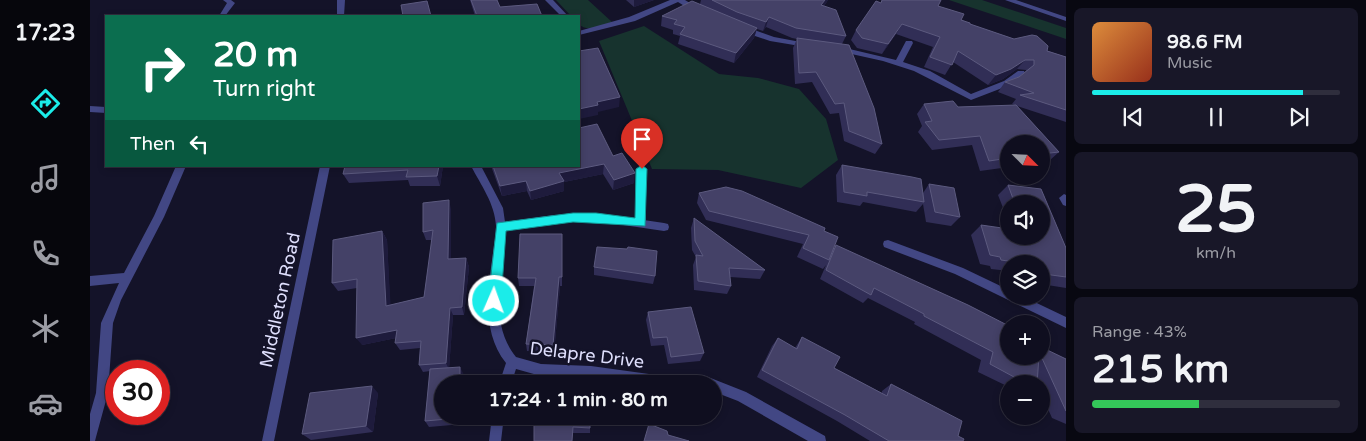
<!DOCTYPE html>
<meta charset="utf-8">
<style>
body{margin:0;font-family:"Varela Round",sans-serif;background:#181728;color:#f1f3f6;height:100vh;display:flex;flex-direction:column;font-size:19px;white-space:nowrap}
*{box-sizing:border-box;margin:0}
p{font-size:16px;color:#9b9ca4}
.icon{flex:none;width:28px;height:28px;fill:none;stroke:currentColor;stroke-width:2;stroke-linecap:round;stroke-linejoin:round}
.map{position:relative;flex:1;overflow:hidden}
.sheet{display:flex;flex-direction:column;gap:8px;padding:8px;background:#080811;width:300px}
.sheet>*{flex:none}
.hud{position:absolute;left:15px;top:15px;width:475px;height:152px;border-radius:0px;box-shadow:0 2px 8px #0003,0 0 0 1px #2f2e3d;background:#0b6e4f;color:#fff;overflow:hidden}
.needle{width:32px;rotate:114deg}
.fabs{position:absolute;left:910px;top:135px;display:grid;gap:10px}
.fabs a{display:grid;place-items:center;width:50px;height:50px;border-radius:50%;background:#0f0e1f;box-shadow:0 2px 8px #0003,0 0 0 1px #2f2e3d;font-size:25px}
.speed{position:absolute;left:15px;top:360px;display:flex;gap:10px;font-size:25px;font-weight:700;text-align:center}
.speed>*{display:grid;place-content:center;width:65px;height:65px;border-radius:50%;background:#0f0e1f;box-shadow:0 2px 8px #0003,0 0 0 1px #2f2e3d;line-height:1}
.speed .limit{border:8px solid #d22;background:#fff;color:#111}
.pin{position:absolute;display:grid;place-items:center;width:42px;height:42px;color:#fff;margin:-51px -21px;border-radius:50% 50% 50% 0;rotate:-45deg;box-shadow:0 0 5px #0007}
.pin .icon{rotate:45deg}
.me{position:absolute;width:55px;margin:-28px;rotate:2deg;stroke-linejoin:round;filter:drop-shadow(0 0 4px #0008)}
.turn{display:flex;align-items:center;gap:18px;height:105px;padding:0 25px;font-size:22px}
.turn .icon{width:65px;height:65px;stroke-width:2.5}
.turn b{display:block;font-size:35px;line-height:42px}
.then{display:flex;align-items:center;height:48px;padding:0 25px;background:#0003;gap:10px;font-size:19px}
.big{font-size:38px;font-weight:700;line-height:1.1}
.sheet .tile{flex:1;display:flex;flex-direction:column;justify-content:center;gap:8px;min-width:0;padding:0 18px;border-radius:8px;background:#181728}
.sheet .dial{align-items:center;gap:0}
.dial b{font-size:65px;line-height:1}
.song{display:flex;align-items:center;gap:15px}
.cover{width:60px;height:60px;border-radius:8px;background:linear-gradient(135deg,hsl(30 70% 55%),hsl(10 70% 35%))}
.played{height:5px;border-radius:2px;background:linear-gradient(90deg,#1bece9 85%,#2f2e3d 85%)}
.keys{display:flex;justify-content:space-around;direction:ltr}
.charge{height:8px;border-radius:4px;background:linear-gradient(90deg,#34c759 43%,#2f2e3d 0)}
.trip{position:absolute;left:344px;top:375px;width:288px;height:50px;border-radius:25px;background:#0f0e1f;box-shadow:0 2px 8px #0003,0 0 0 1px #2f2e3d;font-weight:700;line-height:50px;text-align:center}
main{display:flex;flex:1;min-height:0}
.menu{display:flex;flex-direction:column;width:90px;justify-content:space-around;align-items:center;background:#06060c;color:#9b9ca4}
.menu .icon{width:35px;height:35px}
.menu .current{color:#1bece9}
.menu b{font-size:22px;color:#f1f3f6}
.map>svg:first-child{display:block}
</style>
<main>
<nav class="menu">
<b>17:23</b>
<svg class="icon current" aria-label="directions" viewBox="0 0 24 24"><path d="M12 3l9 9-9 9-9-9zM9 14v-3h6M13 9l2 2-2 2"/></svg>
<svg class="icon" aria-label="music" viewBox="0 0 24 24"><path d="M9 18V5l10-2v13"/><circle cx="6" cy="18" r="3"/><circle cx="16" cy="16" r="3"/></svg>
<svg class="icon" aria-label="phone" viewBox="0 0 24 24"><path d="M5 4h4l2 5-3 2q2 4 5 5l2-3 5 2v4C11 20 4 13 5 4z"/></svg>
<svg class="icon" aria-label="climate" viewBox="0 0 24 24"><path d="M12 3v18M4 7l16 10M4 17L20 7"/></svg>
<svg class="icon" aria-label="car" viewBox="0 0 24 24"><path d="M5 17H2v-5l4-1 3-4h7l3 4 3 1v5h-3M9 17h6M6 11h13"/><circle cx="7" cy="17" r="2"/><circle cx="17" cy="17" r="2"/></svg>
</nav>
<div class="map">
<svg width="976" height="441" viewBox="0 0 976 441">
<rect width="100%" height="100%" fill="#141329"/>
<path fill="#17332e" d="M 466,0 L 498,0 L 522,22 C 512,25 497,33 489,24 L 489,16 L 481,16 Z
M 859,0 L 892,0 L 976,28 L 976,39 Z
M 554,26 L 629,74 L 668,78 L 709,89 L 736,119 L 748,160 L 711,188 L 628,170 L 562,169 L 509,41 Z"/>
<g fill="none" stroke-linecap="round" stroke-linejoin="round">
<path fill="#424784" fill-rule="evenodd" d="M 133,0 L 141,0 L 145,3 L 135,16 L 129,16 L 137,3 Z
M 551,165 L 556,169 L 556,223 L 555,226 L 547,226 L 546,223 L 546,169 Z"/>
<path fill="#424784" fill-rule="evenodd" d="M 455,0 L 463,0 L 478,16 L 471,16 Z
M 580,0 L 595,0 L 611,10 L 604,12 L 588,2 L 545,21 L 489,35 L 489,31 L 539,17 Z
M 915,0 L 926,0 L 976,17 L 976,21 Z
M 650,27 L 656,27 L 684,37 L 716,43 L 720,45 L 716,47 L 680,41 L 650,31 Z
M 816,41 L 822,41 L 823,43 L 813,62 L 840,71 L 881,94 L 914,81 L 928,71 L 934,71 L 935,73 L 920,85 L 881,100 L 824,71 L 793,61 L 748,51 L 747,49 L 751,47 L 806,60 Z
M 0,106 L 16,107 L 16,113 L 0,112 Z
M 86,166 L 96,166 L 74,217 L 31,300 L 23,323 L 18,393 L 6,437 L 5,441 L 0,441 L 0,414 L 6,393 L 11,323 L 29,283 L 0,286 L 0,276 L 34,273 L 64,216 Z
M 381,166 L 391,166 L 413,208 L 415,222 L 464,215 L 506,213 L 574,223 L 578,224 L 579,227 L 578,230 L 574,231 L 506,221 L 464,223 L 416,230 C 411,271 398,323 426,357 L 451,364 L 501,366 L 559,374 L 613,375 L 656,392 L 735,436 L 736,441 L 718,441 L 648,401 L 622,391 L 622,384 L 543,384 L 501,378 L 451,376 L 426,369 L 421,384 L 409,384 L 416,363 C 391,332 398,289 403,253 C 404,244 406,235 406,226 C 405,204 391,185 381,166 Z
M 974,194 L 976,195 L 976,206 L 973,205 L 969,198 Z
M 798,240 L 873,268 L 919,290 L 919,296 L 932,296 L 976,317 L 976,328 L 865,274 L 794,247 L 793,244 L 794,241 Z
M 402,416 L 414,416 L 411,441 L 399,441 Z"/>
<path fill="#424784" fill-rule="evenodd" d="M 247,0 L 255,0 L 254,16 L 247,16 Z
M 230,166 L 240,166 L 184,441 L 172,441 Z"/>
</g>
<path fill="#312e56" d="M 380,0 L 407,0 L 410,7 L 452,16 L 385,16 Z
M 536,0 L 564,0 L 544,7 Z
M 611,0 L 738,0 L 734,6 L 756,36 L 752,44 L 792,144 L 785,154 L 754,141 L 749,113 L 740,114 L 722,82 L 705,84 L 703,48 L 707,39 L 702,38 L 676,27 L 673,31 L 667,29 L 664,38 L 644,63 L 588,44 L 590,36 L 583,34 L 583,30 L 571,26 L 572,16 L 610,4 Z
M 791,3 L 848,6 L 880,24 L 976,57 L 976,122 L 927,106 L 969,152 L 959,161 L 951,162 L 951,144 L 919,144 L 919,167 L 890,171 L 882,145 L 842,150 L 828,132 L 832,126 L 827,114 L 834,104 L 868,107 L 925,105 L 922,104 L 926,99 L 908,92 L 915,82 L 929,77 L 936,71 L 936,70 L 927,69 L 913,79 L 898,85 L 863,62 L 855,75 L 834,67 L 843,47 L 806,34 L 792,54 L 767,48 L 761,40 L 766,30 Z
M 523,156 L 544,183 L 523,190 L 513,174 L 474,182 L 474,191 L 441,200 L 437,191 L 412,196 L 401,166 L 489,166 Z
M 752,165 L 833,193 L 839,184 L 870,217 L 861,226 L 836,222 L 833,204 L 826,212 L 773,202 L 770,206 L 747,202 L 746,175 Z
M 255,166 L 353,166 L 350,186 L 320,186 L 318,180 L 259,183 L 253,174 Z
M 918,185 L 951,189 L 976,248 L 976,288 L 951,284 L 951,264 L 919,264 L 919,271 L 901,269 L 900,266 L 890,264 L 881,235 L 891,225 L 919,229 L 919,236 L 951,236 L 951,204 L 919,204 L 919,223 L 908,195 Z
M 609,193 L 734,231 L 744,249 L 746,245 L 919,356 L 951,356 L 976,359 L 976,424 L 962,418 L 951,393 L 951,384 L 947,384 L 947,382 L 947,384 L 919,384 L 919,387 L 888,372 L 891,360 L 824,324 L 825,322 L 778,298 L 773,303 L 730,279 L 736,265 L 733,269 L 707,257 L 713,244 L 616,220 L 607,203 Z
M 361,209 L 361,259 L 376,258 L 379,267 L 374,315 L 363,315 L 359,368 L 374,375 L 352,416 L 373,416 L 373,424 L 339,427 L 335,421 L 340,371 L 333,372 L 329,365 L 330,348 L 310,350 L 305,343 L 306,338 L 272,345 L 267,288 L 248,291 L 242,283 L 292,231 L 297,240 L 300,305 L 334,297 L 342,240 L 336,240 L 333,232 Z
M 604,218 L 675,270 L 670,279 L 640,277 L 641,286 L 637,294 L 604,290 L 603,265 L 606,257 L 602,250 L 601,228 Z
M 472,243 L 472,286 L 470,286 L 464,353 L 437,351 L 436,344 L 444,286 L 429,286 L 428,278 Z
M 504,267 L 565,276 L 563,284 L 504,275 Z
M 558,312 L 614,353 L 610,361 L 578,364 L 574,345 L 561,346 L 556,320 Z
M 712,337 L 744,368 L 792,393 L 792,391 L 801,384 L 868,436 L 873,441 L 780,441 L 747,421 L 667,377 L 682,346 L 688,338 L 705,348 Z
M 288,393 L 283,432 L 221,440 L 212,434 Z
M 500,416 L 500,433 L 483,433 L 444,441 Z"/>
<path fill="#1e1b3c" d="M 544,0 L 564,0 L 544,7 Z
M 735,0 L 738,0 L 728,15 L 731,5 Z
M 679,17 L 676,27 L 673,31 L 676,22 Z
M 812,24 L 806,34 L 792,54 L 798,44 Z
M 667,28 L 664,38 L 644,63 L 646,53 Z
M 935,60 L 927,69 L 913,79 L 898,85 L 906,75 Z
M 530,97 L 529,107 L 508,112 L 508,115 L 489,119 L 489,109 L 507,102 Z
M 514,164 L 513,174 L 474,182 L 474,191 L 441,200 L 440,191 L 469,173 Z
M 349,166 L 353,166 L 350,186 L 347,176 Z
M 545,173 L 544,183 L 523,190 L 524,180 Z
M 436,181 L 437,191 L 412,196 L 410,186 Z
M 359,200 L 361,209 L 361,267 L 358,259 Z
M 292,231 L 297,240 L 301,313 L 296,306 Z
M 376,258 L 379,267 L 374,315 L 372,307 Z
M 469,277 L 470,286 L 464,353 L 463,345 Z
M 360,308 L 363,315 L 359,370 L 356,363 Z
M 307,330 L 311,337 L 272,345 L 266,338 Z
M 370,367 L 374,375 L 374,384 L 370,384 Z
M 282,386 L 288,393 L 283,432 L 276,426 Z
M 369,416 L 373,416 L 373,424 L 369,418 Z"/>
<path fill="#444167" stroke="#5c5a7f" d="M 381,0 L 407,0 L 410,7 L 447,4 L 452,16 L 387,16 Z
M 622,0 L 735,0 L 731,5 L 746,10 L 756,36 L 706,28 L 679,17 L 676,22 L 647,12 Z
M 792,0 L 851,0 L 848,6 L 874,14 L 871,20 L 880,23 L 880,24 L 924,39 L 942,35 L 947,36 L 958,46 L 957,51 L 976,57 L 976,110 L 930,95 L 944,93 L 915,82 L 929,77 L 944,65 L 944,60 L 935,60 L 921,69 L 906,75 L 868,51 L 862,65 L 840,57 L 850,37 L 812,24 L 798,44 L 772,38 L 766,30 L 786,1 L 791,3 Z
M 337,1 L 341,16 L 313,16 L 311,5 Z
M 602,1 L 667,28 L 646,53 L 590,34 L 595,27 L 584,24 L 587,20 L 572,16 Z
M 707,38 L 759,45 L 784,108 L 792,144 L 759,131 L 754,103 L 745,104 L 726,72 L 709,73 Z
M 508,48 L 530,97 L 507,102 L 508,105 L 489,109 L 489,51 Z
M 863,101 L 868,107 L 926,105 L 969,152 L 951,154 L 951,144 L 919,144 L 919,158 L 899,161 L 890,136 L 849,140 L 835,122 L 842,121 L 834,104 Z
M 507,124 L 523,156 L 532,153 L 545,173 L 524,180 L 514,164 L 469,173 L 474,181 L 440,191 L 436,181 L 410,186 L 403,166 L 489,166 L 489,128 Z
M 752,165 L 822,177 L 831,179 L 834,202 L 777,192 L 777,196 L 754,192 Z
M 255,166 L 349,166 L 347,176 L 316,177 L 318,170 L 253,174 Z
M 839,184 L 864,188 L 870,217 L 845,212 Z
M 918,185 L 951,189 L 976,248 L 976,277 L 954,274 L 951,264 L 939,264 L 911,260 L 910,257 L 900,255 L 891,225 L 919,229 L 919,236 L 951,236 L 951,204 L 925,204 Z
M 636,187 L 652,191 L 735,228 L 734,231 L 748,237 L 739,260 L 713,248 L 719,235 L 619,211 L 609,193 Z
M 359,200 L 358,259 L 376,258 L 372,307 L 360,308 L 356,363 L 329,365 L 331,341 L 305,343 L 307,330 L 266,338 L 267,279 L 242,283 L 243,240 L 292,231 L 296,306 L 334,297 L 343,230 L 333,232 L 333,203 Z
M 604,218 L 675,270 L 639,268 L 641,286 L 608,281 L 606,255 L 613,256 L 605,241 Z
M 430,234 L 472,234 L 472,277 L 469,277 L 463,345 L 436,344 L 446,278 L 428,278 Z
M 746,245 L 878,305 L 919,326 L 919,356 L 949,356 L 947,384 L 937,384 L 900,364 L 903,352 L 834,316 L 834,314 L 784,288 L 781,295 L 736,270 Z
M 507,247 L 537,249 L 538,247 L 567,251 L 565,276 L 504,267 Z
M 601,307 L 614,353 L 581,357 L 577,337 L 563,338 L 558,312 Z
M 712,337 L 750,357 L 744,368 L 797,396 L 801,384 L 872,421 L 868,436 L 874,439 L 873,441 L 799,441 L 755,415 L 672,370 L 688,338 L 707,349 Z
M 951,347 L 976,359 L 976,411 L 951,356 Z
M 370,367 L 370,384 L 352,384 L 352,416 L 369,416 L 369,418 L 335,421 L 340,369 Z
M 282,386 L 276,426 L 212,434 L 220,393 Z
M 444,416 L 500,416 L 500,428 L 483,427 L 482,441 L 444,441 Z
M 559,424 L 577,431 L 578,435 L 599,441 L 554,441 Z"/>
<path fill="#1bece9" stroke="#129997" d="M 552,165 L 557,169 L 555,226 L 483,222 L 416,231 L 411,301 L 409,305 L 400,305 L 398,301 L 407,223 L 483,213 L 506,213 L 545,218 L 546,169 Z"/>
<g text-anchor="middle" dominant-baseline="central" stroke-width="5" stroke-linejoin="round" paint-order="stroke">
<g font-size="18" fill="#dedefc" stroke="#141329">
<text transform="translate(190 300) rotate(-78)">Middleton Road</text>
<text transform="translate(497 355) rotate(7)">Delapre Drive</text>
</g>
</g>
</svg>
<div class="fabs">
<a><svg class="needle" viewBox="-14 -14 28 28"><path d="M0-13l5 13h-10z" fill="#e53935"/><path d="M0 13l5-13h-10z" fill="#9b9ca4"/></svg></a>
<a><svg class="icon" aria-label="sound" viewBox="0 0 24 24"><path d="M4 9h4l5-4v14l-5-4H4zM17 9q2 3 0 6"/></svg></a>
<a><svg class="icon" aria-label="layers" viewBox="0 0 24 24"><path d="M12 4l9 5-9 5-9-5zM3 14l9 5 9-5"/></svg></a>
<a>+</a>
<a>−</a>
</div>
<div class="speed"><div class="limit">30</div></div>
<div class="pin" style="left:552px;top:169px;background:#d93025"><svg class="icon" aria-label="arrive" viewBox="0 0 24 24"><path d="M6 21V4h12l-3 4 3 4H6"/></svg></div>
<svg class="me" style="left:404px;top:301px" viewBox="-20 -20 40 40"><circle r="17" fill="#1bece9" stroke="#fff" stroke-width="3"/><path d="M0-11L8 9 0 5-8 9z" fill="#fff"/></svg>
<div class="trip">17:24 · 1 min · 80 m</div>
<div class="hud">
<div class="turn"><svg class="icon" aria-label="right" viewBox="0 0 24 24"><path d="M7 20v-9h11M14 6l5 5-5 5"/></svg><div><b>20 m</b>Turn right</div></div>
<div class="then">Then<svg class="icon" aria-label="left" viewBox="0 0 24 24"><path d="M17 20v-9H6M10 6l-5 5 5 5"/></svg></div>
</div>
</div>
<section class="sheet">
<div class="tile">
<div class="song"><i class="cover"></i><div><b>98.6 FM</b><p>Music</p></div></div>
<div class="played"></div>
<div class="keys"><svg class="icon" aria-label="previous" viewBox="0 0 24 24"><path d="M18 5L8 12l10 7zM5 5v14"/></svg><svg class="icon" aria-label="pause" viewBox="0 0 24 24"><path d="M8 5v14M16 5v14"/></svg><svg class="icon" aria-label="next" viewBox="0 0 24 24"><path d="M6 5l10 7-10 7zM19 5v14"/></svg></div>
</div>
<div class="tile dial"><b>25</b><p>km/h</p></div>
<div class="tile"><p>Range · 43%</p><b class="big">215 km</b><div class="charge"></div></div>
</section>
</main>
